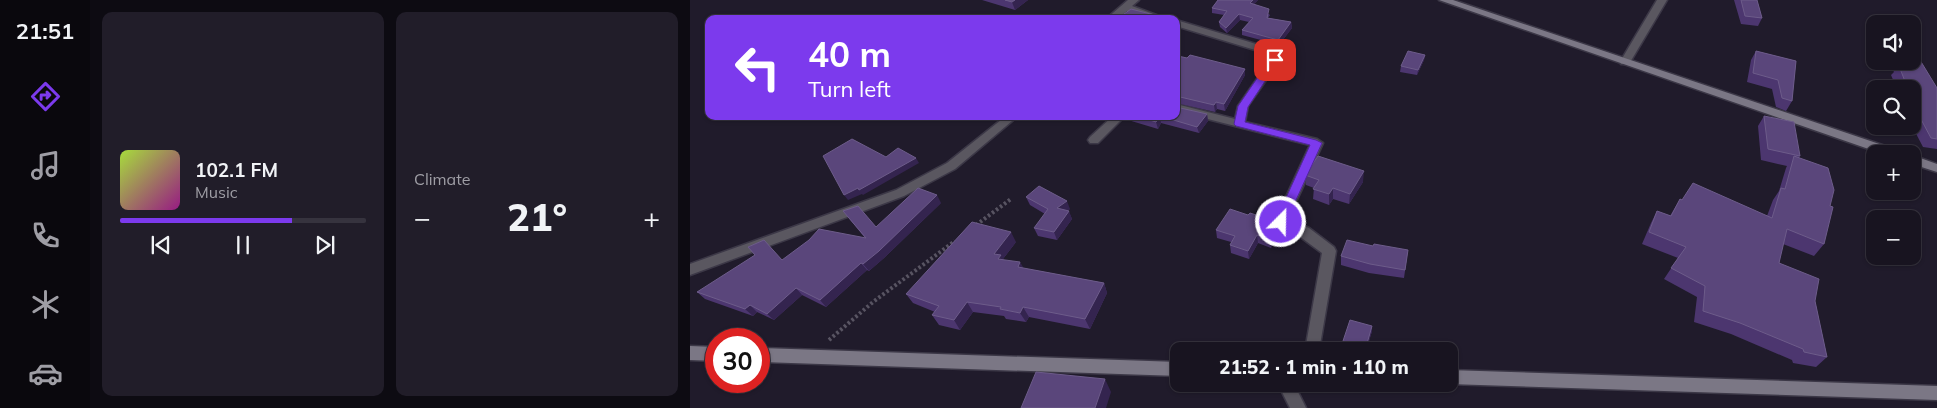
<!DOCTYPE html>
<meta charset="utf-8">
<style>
body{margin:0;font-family:Mulish,sans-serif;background:#211d29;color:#f1f3f6;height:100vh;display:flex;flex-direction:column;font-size:19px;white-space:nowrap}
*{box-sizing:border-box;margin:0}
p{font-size:16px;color:#9f9ea5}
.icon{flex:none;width:28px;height:28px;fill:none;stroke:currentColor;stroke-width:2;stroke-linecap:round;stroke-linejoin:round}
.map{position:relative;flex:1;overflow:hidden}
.drawer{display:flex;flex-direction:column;gap:12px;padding:12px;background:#0d0b12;width:600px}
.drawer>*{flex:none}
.top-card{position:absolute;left:15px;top:15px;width:475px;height:105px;border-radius:10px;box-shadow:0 1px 4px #0004,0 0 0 1px #36333e;background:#7c3aed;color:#fff;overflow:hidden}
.tools{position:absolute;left:1176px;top:15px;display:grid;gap:10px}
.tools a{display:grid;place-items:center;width:55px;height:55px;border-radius:10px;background:#181420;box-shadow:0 1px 4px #0004,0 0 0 1px #36333e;font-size:25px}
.speed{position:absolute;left:15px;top:328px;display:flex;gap:10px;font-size:25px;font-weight:700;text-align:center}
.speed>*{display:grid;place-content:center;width:65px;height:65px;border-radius:50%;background:#181420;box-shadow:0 1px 4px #0004,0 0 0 1px #36333e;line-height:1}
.speed .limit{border:8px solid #d22;background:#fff;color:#111}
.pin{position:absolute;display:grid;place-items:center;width:42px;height:42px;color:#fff;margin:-21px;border-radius:10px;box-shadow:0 2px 8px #0006}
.me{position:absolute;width:55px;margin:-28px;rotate:23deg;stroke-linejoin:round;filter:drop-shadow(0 0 4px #0008)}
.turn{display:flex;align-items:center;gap:18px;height:105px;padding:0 20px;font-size:22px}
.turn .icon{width:65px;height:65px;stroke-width:2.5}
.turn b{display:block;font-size:35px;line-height:42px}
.big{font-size:38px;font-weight:800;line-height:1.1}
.drawer .card{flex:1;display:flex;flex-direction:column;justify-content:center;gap:8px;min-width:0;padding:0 18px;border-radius:10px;background:#211d29}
.song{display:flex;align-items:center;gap:15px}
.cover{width:60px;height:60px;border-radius:8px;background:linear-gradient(135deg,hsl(80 70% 55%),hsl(310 70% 35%))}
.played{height:5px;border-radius:2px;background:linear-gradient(90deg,#7c3aed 70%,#36333e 70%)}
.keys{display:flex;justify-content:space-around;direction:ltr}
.heat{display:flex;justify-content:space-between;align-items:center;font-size:28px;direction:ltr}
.drawer .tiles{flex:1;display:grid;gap:12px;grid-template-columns:repeat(2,1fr)}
.trip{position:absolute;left:480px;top:342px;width:288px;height:50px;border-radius:10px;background:#181420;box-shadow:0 1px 4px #0004,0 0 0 1px #36333e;font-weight:800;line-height:50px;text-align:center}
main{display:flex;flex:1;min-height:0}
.tabs{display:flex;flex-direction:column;width:90px;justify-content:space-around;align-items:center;background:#0a080d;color:#9f9ea5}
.tabs .icon{width:35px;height:35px}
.tabs .active{color:#7c3aed}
.tabs b{font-size:22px;color:#f1f3f6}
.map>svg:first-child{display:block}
</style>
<main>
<nav class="tabs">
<b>21:51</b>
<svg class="icon active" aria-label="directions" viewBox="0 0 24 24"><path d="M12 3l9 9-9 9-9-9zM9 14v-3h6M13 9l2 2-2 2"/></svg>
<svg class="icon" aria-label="music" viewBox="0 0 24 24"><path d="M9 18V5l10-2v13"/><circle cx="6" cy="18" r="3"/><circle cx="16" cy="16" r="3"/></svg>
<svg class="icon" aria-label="phone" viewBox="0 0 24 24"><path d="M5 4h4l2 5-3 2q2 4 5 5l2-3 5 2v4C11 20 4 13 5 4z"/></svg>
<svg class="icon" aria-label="climate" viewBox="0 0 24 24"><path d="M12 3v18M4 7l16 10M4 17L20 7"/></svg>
<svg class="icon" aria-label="car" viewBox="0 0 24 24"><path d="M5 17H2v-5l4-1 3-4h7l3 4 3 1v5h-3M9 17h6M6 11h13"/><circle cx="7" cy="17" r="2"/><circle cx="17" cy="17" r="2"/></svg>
</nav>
<section class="drawer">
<div class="tiles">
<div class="card">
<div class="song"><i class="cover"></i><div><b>102.1 FM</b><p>Music</p></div></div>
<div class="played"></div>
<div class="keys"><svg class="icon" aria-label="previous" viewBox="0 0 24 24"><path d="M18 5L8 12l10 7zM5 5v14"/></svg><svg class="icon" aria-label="pause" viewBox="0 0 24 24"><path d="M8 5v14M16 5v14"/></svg><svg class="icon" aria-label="next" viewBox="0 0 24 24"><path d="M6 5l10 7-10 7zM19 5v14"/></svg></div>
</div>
<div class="card"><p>Climate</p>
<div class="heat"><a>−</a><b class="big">21°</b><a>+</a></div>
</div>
</div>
</section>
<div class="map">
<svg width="1247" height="408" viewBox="0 0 1247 408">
<rect width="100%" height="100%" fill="#201b2b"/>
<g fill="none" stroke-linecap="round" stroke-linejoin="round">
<g stroke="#3c3847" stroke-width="3">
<path id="minor" d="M 438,0 L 449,0 L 442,6 L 477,19 L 462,19 L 437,11 L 427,19 L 416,19 Z
M 967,0 L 977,0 L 939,64 L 931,64 L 930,62 Z
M 486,20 L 583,49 L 590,60 L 558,106 L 555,122 L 627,139 L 633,143 L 598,219 L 619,228 L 644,247 L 646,251 L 629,351 L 615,351 L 632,253 L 609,236 L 586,224 L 585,221 L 620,145 L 486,111 L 486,104 L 545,119 L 548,106 L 580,60 L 575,53 L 486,26 Z
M 316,116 L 328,116 L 265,169 L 214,196 L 0,275 L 0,264 L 206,190 L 257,163 Z
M 423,116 L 435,116 L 408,143 L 400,143 L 398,140 L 400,137 Z
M 588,384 L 604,384 L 616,408 L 600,408 Z"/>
</g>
<g stroke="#3c3847" stroke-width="3">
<path id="secondary" d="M 749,0 L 763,0 L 1210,151 L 1212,154 L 1193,154 Z
M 1222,155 L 1247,164 L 1247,172 L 1222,164 Z
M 0,346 L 26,347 L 26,361 L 0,360 Z
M 69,348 L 489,362 L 489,376 L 69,362 Z
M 759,370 L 1247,386 L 1247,400 L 759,384 Z"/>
</g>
<path stroke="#585462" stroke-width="4" stroke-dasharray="2.5 2.5" stroke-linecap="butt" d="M 286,225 L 321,199
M 139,340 L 183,302 L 265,241"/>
<use href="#minor" fill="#5a5760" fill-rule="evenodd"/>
<use href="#secondary" fill="#7b7785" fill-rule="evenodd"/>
</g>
<path fill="#4c366f" d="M 292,0 L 338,0 L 325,10 Z
M 528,0 L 568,0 L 564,4 L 580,15 L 578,18 L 601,22 L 602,28 L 589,45 L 552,35 L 552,30 L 559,22 L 550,20 L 537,33 L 530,27 L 529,22 L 534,15 L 522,13 L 522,8 Z
M 1044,0 L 1067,0 L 1072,18 L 1068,26 L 1051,24 Z
M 1066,51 L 1106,61 L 1102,101 L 1096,111 L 1086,107 L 1082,89 L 1057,82 L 1061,60 Z
M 735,55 L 734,60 L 727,75 L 710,72 L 711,66 Z
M 486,58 L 497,58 L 555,69 L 555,75 L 535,111 L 527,109 L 525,112 L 486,103 Z
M 1198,61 L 1222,61 L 1247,88 L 1247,149 L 1233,147 L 1222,126 L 1222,89 L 1207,89 L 1201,75 L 1204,72 Z
M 517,114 L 518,121 L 509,133 L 471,123 L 468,129 L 438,120 L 438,116 L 486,116 Z
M 1074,116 L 1110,156 L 1109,157 L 1140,206 L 1134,244 L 1124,256 L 1093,244 L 1089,263 L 1125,301 L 1137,357 L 1126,367 L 1103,363 L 1102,360 L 1041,334 L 1004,322 L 1007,297 L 974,279 L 988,258 L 952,244 L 961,223 L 967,211 L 980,216 L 990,199 L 1077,216 L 1083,200 L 1089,191 L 1096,168 L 1097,166 L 1071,160 L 1068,126 Z
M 615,175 L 673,182 L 659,204 L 643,199 L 639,205 L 623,199 L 624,188 L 616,185 Z
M 336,197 L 380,209 L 378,210 L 382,219 L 367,240 L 348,236 L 344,228 L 355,214 L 340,205 Z
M 251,203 L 194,258 L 179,271 L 177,270 L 136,307 L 112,295 L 84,320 L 67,312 L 63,316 L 15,299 L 7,292 L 92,260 L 175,238 L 153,211 L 186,227 Z
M 526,230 L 592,231 L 581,248 L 568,243 L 559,259 L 541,253 L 540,245 L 541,242 L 527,238 Z
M 326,242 L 313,259 L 313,260 L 333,268 L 414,283 L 417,293 L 400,329 L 339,317 L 336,322 L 316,319 L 314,316 L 283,312 L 270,330 L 249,325 L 242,315 L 245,312 L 223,303 L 216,294 Z
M 683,246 L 718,250 L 714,278 L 679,273 L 651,265 L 651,256 Z
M 682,326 L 682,331 L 676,351 L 653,346 L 653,341 Z"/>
<path fill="#34244f" d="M 325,0 L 338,0 L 325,10 L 322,2 Z
M 563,0 L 568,0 L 561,8 L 560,3 Z
M 549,14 L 550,20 L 537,33 L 536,28 Z
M 601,22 L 602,28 L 589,45 L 588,40 Z
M 735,55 L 734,60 L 727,75 L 728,70 Z
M 555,69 L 555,75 L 535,111 L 534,104 Z
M 526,102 L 527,109 L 525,112 L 524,105 Z
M 517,114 L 518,121 L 509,133 L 507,127 Z
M 470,116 L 471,123 L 468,129 L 466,122 Z
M 226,158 L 229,163 L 173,195 L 172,194 L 158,200 L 154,195 Z
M 674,171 L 673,182 L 659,204 L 660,194 Z
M 643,188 L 643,199 L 639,205 L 639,194 Z
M 247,195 L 251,203 L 194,258 L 179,271 L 173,264 Z
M 377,201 L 380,209 L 371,216 L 367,208 Z
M 379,211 L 382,219 L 367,240 L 364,232 Z
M 591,223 L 592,231 L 581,248 L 581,240 Z
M 321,232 L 326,242 L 313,259 L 316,265 L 313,269 L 304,254 Z
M 567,235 L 568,243 L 559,259 L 558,251 Z
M 330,262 L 336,272 L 328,267 Z
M 171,263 L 177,270 L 136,307 L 130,300 Z
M 414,283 L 417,293 L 400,329 L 395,319 Z
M 106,288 L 112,295 L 84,320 L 77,314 Z
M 277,302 L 283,312 L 270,330 L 264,320 Z
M 60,305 L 67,312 L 63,316 L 55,309 Z
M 333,307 L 339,317 L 336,322 L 330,313 Z
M 682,326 L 682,331 L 676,351 L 676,347 Z
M 415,379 L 421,392 L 416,408 L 405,408 Z"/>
<path fill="#5a467b" stroke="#6d5c8a" d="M 315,0 L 325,0 L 322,2 Z
M 528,0 L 563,0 L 560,3 L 579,9 L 577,18 L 601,22 L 588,40 L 552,30 L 563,18 L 549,14 L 536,28 L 529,22 L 537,11 L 522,8 Z
M 1051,0 L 1067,0 L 1072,18 L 1055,16 Z
M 441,9 L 480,19 L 427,19 Z
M 1222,47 L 1247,88 L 1247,139 L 1241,138 L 1225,108 L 1222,101 L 1222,89 L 1218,89 L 1209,66 L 1213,66 L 1210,61 L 1222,61 Z
M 718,51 L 735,55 L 728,70 L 711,66 Z
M 1066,51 L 1106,61 L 1102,101 L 1092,98 L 1088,80 L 1063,73 Z
M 500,55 L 555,69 L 534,104 L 526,102 L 524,105 L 486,96 L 486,58 L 488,56 L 497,58 Z
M 486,107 L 517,114 L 507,127 L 470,116 L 486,116 Z
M 447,116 L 470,116 L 466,122 Z
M 1074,116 L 1104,122 L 1110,156 L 1078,149 Z
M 162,139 L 196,157 L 208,148 L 226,158 L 169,190 L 168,188 L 154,195 L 133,156 Z
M 628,156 L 674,171 L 660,194 L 643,188 L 639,194 L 623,189 L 629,180 L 615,175 Z
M 1104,156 L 1138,168 L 1144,190 L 1140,206 L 1143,207 L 1134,244 L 1097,229 L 1089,263 L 1129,279 L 1125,301 L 1137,357 L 1114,352 L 1113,349 L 1050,323 L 1013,311 L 1015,286 L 981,268 L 996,247 L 959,232 L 967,211 L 981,216 L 990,199 L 992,200 L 1003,183 L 1082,218 L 1091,188 L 1095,189 Z
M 349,186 L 377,201 L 367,208 L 379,211 L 364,232 L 344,228 L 358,209 L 336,197 Z
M 228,188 L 247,195 L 189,251 L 173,264 L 171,263 L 130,300 L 106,288 L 77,314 L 60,305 L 55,309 L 7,292 L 65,255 L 58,247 L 74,240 L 92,260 L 119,240 L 129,229 L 176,238 L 153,211 L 168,206 L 186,227 Z
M 540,209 L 558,215 L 560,213 L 591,223 L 581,240 L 567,235 L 558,251 L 540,245 L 545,236 L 526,230 Z
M 282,222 L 321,232 L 304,254 L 311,255 L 308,259 L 330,262 L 328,267 L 414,283 L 395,319 L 333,307 L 330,313 L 310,309 L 311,307 L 277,302 L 264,320 L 242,315 L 249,306 L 216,294 Z
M 657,240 L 683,246 L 684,244 L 718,250 L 715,270 L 680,264 L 651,256 Z
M 660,320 L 682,326 L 676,347 L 653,341 Z
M 346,372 L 415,379 L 405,408 L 331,408 Z"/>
<path fill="#7c3aed" stroke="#51269a" d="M 585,57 L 589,60 L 558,107 L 555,122 L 626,140 L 632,143 L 596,222 L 591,226 L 585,222 L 620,145 L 546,126 L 544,124 L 548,106 L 581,58 Z"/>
</svg>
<div class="tools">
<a><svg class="icon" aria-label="sound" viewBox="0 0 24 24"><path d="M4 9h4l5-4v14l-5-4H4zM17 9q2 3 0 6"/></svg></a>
<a><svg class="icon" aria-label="search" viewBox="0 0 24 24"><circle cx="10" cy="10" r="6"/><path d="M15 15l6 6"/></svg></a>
<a>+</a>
<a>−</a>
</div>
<div class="speed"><div class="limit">30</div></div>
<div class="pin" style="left:585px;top:60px;background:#d93025"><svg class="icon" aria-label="arrive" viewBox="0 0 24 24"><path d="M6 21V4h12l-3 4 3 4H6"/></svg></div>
<svg class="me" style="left:591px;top:222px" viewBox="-20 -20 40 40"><circle r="17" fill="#7c3aed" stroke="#fff" stroke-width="3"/><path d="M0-11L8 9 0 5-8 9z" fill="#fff"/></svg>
<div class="trip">21:52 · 1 min · 110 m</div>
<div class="top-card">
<div class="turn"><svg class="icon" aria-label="left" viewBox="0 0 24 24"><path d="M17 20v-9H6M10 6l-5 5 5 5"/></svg><div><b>40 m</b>Turn left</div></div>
</div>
</div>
</main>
